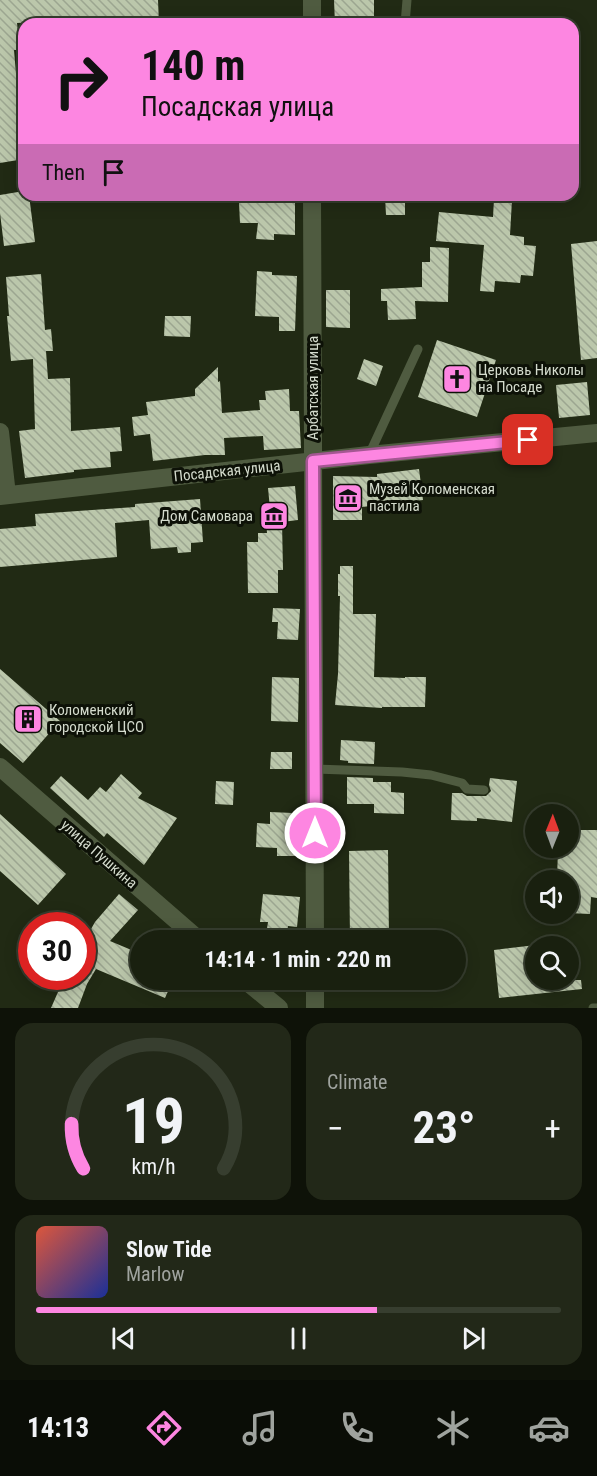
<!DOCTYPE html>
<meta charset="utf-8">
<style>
body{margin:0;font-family:"Roboto Condensed",sans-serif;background:#222818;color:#f1f3f6;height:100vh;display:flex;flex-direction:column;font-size:22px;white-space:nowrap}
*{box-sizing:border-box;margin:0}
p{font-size:20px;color:#9fa39e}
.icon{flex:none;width:33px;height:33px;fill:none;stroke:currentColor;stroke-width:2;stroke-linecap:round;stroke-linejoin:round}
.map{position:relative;height:1008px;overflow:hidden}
.panel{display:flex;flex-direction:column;gap:15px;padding:15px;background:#0e1208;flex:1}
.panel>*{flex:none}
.guide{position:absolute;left:18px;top:18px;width:561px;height:183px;border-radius:18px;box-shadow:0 3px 15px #0003,0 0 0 2px #373e2f;background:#fd86e1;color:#111;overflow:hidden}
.needle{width:39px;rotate:1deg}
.tools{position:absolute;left:525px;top:804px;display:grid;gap:12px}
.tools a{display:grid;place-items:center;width:54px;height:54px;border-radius:50%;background:#19200f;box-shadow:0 3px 15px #0003,0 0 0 2px #373e2f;font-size:30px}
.speed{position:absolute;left:18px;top:912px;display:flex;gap:12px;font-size:30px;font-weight:700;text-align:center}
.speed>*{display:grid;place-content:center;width:78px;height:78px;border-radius:50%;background:#19200f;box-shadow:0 3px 15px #0003,0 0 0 2px #373e2f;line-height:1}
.speed .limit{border:9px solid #d22;background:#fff;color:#111}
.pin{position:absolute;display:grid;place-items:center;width:51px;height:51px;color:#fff;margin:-26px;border-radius:12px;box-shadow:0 3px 9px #0006}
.me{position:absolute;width:66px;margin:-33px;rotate:0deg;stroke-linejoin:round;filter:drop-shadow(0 0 4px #0008)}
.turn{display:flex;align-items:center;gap:21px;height:126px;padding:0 24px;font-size:27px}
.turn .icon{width:78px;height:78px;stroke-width:2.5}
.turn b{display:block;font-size:42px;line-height:51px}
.then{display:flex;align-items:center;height:57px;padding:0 24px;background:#0003;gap:12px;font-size:22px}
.big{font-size:45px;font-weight:700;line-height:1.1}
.panel .card{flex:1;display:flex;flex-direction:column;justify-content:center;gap:9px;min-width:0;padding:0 21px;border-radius:18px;background:#222818}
.panel .dial{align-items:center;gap:0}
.dial svg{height:156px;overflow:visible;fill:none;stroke:#373e2f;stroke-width:7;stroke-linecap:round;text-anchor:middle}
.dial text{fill:#f1f3f6;stroke:none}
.song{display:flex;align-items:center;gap:18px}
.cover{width:72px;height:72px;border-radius:9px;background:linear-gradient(135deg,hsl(10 70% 55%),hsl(230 70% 35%))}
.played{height:6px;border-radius:3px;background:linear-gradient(90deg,#fd86e1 65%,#373e2f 65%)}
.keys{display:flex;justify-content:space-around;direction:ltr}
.heat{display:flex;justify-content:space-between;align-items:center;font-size:33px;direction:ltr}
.panel .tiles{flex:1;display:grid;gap:15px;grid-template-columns:1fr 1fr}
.card:last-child{grid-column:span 2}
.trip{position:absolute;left:130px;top:930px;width:336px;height:60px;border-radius:30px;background:#19200f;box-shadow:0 3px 15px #0003,0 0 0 2px #373e2f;font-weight:700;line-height:60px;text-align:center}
.tabs{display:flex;height:96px;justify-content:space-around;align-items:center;background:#0a0d06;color:#9fa39e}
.tabs .icon{width:42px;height:42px}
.tabs .selected{color:#fd86e1}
.tabs b{font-size:27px;color:#f1f3f6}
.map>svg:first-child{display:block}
</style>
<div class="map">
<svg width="597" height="1008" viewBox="0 0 597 1008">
<defs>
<pattern id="building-back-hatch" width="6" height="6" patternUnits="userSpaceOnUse" patternTransform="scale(1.5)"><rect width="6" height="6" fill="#bbc7ab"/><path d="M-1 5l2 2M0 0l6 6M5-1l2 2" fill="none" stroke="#9ca690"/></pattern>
</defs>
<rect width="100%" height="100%" fill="#212a14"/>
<path fill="url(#building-back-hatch)" d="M 0,0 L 158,0 L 159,24 L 131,24 L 131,23 L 70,24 L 70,20 L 17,23 L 20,50 L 14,50 L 19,109 L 24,108 L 24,129 L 21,129 L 24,147 L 24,159 L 0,163 Z
M 334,0 L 374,0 L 374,24 L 335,24 Z
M 24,191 L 24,195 L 29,195 L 35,242 L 4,246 L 0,213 L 0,195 Z
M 253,195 L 295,195 L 295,235 L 274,234 L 274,240 L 256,239 L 258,223 L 240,223 L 239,203 L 253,203 Z
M 385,197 L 405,197 L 405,215 L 386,215 Z
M 494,199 L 512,200 L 510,235 L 524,237 L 524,245 L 536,246 L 533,276 L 521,275 L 520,283 L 495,281 L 494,292 L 480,291 L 484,245 L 436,241 L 439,212 L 493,217 Z
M 597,241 L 597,358 L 581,360 L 571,244 Z
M 430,247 L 449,248 L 448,302 L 415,301 L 416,319 L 388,320 L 387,301 L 381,301 L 381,289 L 422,287 L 422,262 L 430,262 Z
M 257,271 L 272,272 L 272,275 L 297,276 L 295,331 L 279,331 L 279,317 L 255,316 Z
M 41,274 L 45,330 L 51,329 L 53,351 L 46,351 L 48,379 L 70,378 L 71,431 L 120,427 L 122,451 L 110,452 L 111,467 L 74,470 L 74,472 L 25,478 L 19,431 L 35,429 L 33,359 L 11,361 L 7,316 L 9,316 L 6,277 Z
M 326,290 L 350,290 L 350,328 L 326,327 Z
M 165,316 L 191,316 L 190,337 L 164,336 Z
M 437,340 L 496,360 L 477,417 L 418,397 Z
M 364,359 L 383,366 L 376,386 L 357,379 Z
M 218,367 L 218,382 L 220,381 L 222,413 L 260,410 L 259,400 L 266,400 L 265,391 L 289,389 L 290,411 L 299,411 L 301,448 L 264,450 L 263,436 L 224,438 L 225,455 L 205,455 L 153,461 L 150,434 L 134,436 L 132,417 L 148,415 L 146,402 L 195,396 L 195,389 Z
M 587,382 L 590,415 L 559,418 L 556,385 Z
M 419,469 L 423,500 L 362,507 L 362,520 L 333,520 L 333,476 L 377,477 L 377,474 Z
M 295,486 L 298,520 L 282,522 L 283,570 L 278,570 L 278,593 L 248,593 L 247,542 L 258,542 L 258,533 L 267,533 L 265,509 L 270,509 L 268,488 Z
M 200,499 L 203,542 L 191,543 L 191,552 L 178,553 L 177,547 L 151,549 L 149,520 L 115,523 L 117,557 L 0,567 L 0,529 L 36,526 L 35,514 L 135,507 L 135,504 Z
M 340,566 L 353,566 L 353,614 L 376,614 L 374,677 L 405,678 L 405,677 L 426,677 L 425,707 L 382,707 L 382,708 L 335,705 L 338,674 L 340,596 L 338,596 L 338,574 L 340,574 Z
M 273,608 L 300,609 L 298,640 L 277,639 L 278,622 L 272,622 Z
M 0,669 L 60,721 L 23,763 L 0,743 Z
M 272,677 L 299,678 L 298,722 L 271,721 Z
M 341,740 L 375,742 L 374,764 L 348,763 L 348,761 L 340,760 Z
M 271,752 L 292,752 L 292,769 L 270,769 Z
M 121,774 L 142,793 L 138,798 L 177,818 L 144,865 L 107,833 L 104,837 L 50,788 L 61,776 L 88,800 L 100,787 L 106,792 Z
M 347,777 L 373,778 L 373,782 L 391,782 L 391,792 L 404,793 L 404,814 L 374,813 L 374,804 L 347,804 Z
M 490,778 L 517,781 L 512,822 L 477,818 L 477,821 L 451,820 L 452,793 L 462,793 L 467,796 L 486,796 L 491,791 L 489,785 Z
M 216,781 L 234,782 L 233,805 L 215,804 Z
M 270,812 L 293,813 L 292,822 L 302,823 L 301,856 L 277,856 L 277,848 L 256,847 L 257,823 L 270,824 Z
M 0,814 L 66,874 L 38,905 L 0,871 Z
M 568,830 L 597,830 L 597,898 L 591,897 L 590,914 L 568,913 L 568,880 L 557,880 L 558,848 L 568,848 Z
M 388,850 L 389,940 L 350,940 L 349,851 Z
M 119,894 L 138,910 L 110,941 L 141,954 L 141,980 L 173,980 L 165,998 L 96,969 L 87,984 L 78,1008 L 51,1008 L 65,976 L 82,976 L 82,945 L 95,922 Z
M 263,894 L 300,897 L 297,927 L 288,926 L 287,937 L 266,935 L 268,922 L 260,922 Z
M 536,945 L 536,980 L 581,980 L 582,989 L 499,998 L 494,950 Z"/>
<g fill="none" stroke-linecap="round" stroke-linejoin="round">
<path stroke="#4f5b40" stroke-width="9" d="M 405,24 L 407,0
M 369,455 L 418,349
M 315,769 L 402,772 L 431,775 L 462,783 L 467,789 L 484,790
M 593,1008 L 597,1008"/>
<path stroke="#4f5b40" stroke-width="18" d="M 312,0 L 312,24
M 312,195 L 315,940
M 0,432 L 7,495
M 0,496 L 369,455 L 597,433
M 0,767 L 199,940
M 245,980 L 279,1008
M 315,980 L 315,1008"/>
</g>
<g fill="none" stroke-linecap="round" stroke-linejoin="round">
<g stroke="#a45792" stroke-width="15">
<path id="route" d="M 315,833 L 313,461 L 528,440"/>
</g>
<use href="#route" stroke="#fd86e1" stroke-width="10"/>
</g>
<defs>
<g id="church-square" transform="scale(1.5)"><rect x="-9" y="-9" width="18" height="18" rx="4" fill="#fd86e1" stroke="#0d1107"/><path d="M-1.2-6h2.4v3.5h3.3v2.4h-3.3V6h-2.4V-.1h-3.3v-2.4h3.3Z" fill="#111"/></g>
<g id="museum-square" transform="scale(1.5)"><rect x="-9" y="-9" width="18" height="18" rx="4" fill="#fd86e1" stroke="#0d1107"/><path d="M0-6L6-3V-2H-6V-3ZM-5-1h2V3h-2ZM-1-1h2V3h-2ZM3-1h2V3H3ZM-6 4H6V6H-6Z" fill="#111"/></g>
<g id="building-square" transform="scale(1.5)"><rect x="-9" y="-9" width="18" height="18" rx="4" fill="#fd86e1" stroke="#0d1107"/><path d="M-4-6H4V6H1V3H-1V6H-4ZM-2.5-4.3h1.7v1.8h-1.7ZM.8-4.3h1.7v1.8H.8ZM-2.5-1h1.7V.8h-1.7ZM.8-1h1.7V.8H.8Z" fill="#111"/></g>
</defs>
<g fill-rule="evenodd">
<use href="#church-square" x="457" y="379"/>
<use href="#museum-square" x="348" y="498"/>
<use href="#museum-square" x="274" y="516"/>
<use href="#building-square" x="28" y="719"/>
</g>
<g text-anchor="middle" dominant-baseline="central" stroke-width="6" stroke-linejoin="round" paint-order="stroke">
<g font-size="15" fill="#d4dbcd" stroke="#0d1107" text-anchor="start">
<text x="478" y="370">Церковь Николы<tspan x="478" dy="17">на Посаде</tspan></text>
<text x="369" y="489">Музей Коломенская<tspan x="369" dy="17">пастила</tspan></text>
<text x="253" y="516" text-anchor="end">Дом Самовара</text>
<text x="49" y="710">Коломенский<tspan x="49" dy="17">городской ЦСО</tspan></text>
</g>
<g font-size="15" fill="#d4dbcd" stroke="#0d1107">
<text transform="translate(313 388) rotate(-90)">Арбатская улица</text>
<text transform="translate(227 471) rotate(-6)">Посадская улица</text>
<text transform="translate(99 854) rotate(41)">улица Пушкина</text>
</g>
</g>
</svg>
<div class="tools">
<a><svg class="needle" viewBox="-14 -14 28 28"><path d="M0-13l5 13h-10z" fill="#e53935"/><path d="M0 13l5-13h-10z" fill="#9fa39e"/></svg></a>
<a><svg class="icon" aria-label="sound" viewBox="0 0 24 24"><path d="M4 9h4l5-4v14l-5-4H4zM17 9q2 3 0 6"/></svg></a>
<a><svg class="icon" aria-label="search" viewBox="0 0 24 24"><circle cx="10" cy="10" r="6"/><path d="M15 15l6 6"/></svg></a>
</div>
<div class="speed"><div class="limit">30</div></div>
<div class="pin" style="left:528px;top:440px;background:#d93025"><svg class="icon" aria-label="arrive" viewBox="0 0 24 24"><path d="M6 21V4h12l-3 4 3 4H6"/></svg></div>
<svg class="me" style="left:315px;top:833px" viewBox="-20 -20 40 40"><circle r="17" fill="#fd86e1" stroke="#fff" stroke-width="3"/><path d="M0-11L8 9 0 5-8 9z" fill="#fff"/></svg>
<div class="trip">14:14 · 1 min · 220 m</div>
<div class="guide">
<div class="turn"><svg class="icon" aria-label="right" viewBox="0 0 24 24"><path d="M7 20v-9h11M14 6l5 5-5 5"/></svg><div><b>140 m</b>Посадская улица</div></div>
<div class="then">Then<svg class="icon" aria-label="arrive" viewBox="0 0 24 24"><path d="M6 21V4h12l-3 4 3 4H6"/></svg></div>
</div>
</div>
<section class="panel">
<div class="tiles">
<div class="card dial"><svg viewBox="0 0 100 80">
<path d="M14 69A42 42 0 1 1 86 69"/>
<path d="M14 69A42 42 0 0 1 8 46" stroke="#fd86e1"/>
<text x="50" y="56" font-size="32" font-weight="700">19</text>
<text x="50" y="72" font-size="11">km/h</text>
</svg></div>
<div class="card"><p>Climate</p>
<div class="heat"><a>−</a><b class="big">23°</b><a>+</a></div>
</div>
<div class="card">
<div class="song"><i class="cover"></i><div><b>Slow Tide</b><p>Marlow</p></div></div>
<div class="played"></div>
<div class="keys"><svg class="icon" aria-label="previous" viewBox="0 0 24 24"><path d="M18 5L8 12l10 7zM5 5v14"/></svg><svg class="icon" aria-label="pause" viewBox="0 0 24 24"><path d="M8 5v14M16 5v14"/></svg><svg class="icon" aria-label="next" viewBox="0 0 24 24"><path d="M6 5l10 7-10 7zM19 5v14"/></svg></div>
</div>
</div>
</section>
<nav class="tabs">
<b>14:13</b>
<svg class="icon selected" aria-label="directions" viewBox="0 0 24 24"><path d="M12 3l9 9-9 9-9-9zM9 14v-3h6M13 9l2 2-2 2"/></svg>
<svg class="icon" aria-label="music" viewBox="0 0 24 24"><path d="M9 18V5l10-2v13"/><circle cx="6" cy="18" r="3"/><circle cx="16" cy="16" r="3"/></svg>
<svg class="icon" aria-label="phone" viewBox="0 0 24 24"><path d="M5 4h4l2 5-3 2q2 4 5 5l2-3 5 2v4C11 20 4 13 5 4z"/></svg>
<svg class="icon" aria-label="climate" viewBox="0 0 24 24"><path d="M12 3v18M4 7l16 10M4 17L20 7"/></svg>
<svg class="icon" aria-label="car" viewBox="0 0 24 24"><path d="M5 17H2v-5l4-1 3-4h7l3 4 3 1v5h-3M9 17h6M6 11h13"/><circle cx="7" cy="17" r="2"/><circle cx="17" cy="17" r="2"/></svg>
</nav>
